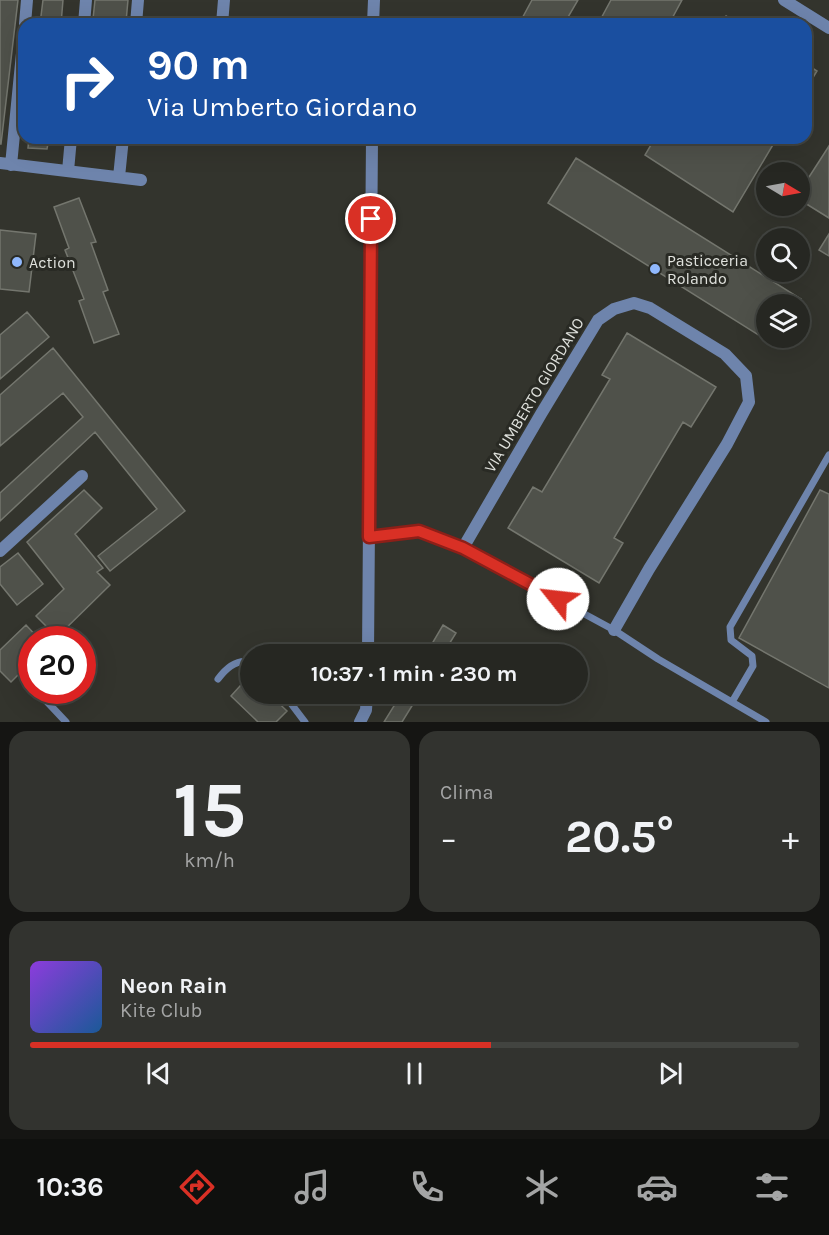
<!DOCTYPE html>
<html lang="it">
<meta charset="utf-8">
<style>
body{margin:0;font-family:Karla,sans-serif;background:#32332f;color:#f1f3f6;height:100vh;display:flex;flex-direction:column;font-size:22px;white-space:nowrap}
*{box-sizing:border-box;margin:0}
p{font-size:20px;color:#a4a5a5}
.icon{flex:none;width:33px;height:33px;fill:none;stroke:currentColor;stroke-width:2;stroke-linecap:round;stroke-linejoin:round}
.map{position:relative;height:722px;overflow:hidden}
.sheet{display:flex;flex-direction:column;gap:9px;padding:9px;background:#151513;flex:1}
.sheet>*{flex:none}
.banner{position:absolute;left:18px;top:18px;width:794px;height:126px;border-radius:18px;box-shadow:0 6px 24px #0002,0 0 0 2px #424440;background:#1a4fa0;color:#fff;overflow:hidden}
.needle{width:39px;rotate:100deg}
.fabs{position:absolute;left:756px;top:162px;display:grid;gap:12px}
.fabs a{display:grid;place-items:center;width:54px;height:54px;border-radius:50%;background:#262722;box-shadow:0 6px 24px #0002,0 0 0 2px #424440;font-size:30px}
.speed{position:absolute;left:18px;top:626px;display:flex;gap:12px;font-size:30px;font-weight:700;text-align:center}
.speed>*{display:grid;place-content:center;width:78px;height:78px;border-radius:50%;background:#262722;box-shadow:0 6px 24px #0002,0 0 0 2px #424440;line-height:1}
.speed .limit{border:9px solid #d22;background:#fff;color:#111}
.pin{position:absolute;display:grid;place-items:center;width:51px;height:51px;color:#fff;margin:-26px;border:3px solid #fff;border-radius:50%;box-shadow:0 2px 6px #0007}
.me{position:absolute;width:66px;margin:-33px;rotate:299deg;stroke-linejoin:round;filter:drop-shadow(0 0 4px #0008)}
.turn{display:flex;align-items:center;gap:21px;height:126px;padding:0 30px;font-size:27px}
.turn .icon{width:78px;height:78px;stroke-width:2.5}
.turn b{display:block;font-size:42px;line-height:51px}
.big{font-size:45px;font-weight:700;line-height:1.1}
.sheet .widget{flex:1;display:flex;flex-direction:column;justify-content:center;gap:9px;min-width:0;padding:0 21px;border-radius:18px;background:#32332f}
.sheet .dial{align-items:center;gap:0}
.dial b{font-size:78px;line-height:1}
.song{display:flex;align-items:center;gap:18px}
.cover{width:72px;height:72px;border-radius:9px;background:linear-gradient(135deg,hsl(270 70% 55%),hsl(210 70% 35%))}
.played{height:6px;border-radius:3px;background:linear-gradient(90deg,#d93025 60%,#424440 60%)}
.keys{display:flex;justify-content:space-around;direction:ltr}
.heat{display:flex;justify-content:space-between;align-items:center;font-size:33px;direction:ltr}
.sheet .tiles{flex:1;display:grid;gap:9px;grid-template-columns:1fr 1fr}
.widget:last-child{grid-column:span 2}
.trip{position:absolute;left:240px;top:644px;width:348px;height:60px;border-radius:30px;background:#262722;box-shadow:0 6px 24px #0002,0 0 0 2px #424440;font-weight:700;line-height:60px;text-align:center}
.tab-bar{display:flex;height:96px;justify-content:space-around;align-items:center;background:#0f100e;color:#a4a5a5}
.tab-bar .icon{width:42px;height:42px}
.tab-bar .active{color:#d93025}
.tab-bar b{font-size:27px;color:#f1f3f6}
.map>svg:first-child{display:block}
</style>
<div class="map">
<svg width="829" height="722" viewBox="0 0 829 722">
<rect width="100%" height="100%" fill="#33342d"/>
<path fill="#4f514a" stroke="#74766e" stroke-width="1.5" d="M 0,0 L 18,0 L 1,144 L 0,144 Z
M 43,0 L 63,0 L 61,24 L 40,24 Z
M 95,0 L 128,0 L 126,22 L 93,19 Z
M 532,0 L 578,0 L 564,24 L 519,24 Z
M 611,0 L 682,0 L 669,24 L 598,24 Z
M 726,16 L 739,24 L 721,24 Z
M 806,64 L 817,71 L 806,89 Z
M 29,138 L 49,138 L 47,149 L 28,148 Z
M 655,138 L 777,138 L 733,212 L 645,155 Z
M 829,146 L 829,218 L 800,200 L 800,191 Z
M 576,158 L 801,299 L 798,304 L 766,304 L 766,338 L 777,338 L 773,344 L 548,203 Z
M 79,198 L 96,242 L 91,243 L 108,290 L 103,292 L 119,334 L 94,343 L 79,301 L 84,299 L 65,250 L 69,248 L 54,207 Z
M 0,230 L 36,234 L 29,292 L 0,289 Z
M 829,234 L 829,256 L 819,250 Z
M 27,312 L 49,337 L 0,379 L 0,335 Z
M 627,333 L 716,387 L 691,427 L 683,422 L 614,538 L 623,543 L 599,583 L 508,528 L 533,487 L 542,492 L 610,379 L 602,375 Z
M 53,348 L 185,511 L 110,571 L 98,556 L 157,509 L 95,432 L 0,521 L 0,493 L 83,417 L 63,393 L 0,446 L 0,395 Z
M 84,490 L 102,508 L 75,534 L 103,568 L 97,572 L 110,585 L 57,637 L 36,616 L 64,589 L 27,542 Z
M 820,490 L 829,494 L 829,688 L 739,638 Z
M 18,553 L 43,584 L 17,605 L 0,584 L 0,567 Z
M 26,625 L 39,639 L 32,639 L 32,661 L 11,682 L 0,671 L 0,650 Z
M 443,625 L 456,633 L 443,654 L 426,654 Z
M 249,676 L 250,693 L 268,693 L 287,711 L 276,722 L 258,722 L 231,696 Z
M 402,693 L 420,693 L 402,722 L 384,722 Z"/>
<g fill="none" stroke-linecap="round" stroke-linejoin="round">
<path stroke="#6e84ac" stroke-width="7" d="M 369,537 L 419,531 L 463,548 L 614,630 L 658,659 L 766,722
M 218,679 C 226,668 237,659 250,662
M 36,690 L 66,722
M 283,693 L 305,722
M 732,702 L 753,666 L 752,656 L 731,640 L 730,627 L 829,455"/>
<path stroke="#6e84ac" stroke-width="12" d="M 784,0 L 829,28
M 25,24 L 27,0
M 84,24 L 86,0
M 136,24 L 138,0
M 222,24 L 224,0
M 373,24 L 374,0
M 0,163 L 141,180
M 11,165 L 24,33
M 68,171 L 71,138
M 119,177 L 123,138
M 463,548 L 541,414 L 598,320 L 614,309 L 634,303 L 650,308 L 725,354 L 746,376 L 749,402 L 727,444 L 649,569 L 614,630
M 0,551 L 82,476
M 368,654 L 372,138
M 360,722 L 366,710 L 367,693"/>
</g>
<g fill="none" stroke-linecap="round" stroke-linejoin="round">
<g stroke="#8d1f18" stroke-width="15">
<path id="route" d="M 371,219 L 369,537 L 419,531 L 463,548 L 558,599"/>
</g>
<use href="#route" stroke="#d93025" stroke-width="10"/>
</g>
<g fill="#90b8fd" stroke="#292a24" stroke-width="2">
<circle cx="17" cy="262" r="6"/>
<circle cx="655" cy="269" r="6"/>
</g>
<g text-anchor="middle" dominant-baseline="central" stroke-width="6" stroke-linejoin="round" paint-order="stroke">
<g font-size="16" fill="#e0e2dd" stroke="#292a24" text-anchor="start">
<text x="667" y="260">Pasticceria<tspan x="667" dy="18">Rolando</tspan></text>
<text x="29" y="262">Action</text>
</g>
<g font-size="16" fill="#e0e2dd" stroke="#292a24">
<text transform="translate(534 395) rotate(-59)">VIA UMBERTO GIORDANO</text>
</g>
</g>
</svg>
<div class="fabs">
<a><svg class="needle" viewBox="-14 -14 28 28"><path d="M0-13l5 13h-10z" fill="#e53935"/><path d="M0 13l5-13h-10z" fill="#a4a5a5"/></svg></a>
<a><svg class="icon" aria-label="search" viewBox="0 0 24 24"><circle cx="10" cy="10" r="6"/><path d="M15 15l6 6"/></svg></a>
<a><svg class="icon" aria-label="layers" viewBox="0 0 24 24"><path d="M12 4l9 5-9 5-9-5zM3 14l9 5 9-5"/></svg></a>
</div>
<div class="speed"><div class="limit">20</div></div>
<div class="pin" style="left:371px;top:219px;background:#d93025"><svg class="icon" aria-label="arrive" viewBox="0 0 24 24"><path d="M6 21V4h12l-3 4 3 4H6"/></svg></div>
<svg class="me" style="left:558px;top:599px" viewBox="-20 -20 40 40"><circle r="19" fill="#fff"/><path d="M0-13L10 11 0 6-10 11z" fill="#d93025"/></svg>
<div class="trip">10:37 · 1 min · 230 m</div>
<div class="banner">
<div class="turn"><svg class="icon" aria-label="right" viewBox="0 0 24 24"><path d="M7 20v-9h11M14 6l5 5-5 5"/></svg><div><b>90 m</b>Via Umberto Giordano</div></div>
</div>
</div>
<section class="sheet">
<div class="tiles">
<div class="widget dial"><b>15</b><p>km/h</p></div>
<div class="widget"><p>Clima</p>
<div class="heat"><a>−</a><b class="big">20.5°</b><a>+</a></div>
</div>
<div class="widget">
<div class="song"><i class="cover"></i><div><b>Neon Rain</b><p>Kite Club</p></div></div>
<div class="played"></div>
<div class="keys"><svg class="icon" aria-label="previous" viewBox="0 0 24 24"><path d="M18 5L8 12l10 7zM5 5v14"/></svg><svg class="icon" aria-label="pause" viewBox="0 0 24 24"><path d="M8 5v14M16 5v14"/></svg><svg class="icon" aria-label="next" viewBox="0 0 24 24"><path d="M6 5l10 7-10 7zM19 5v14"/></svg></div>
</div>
</div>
</section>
<nav class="tab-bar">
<b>10:36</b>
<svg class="icon active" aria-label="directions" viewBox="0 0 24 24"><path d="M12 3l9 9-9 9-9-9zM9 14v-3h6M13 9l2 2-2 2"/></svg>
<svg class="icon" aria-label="music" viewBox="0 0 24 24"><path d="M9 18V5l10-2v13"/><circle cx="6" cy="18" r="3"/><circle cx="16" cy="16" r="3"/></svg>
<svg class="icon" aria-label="phone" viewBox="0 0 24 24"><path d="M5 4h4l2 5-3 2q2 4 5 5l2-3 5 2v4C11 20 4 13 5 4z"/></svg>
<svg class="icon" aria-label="climate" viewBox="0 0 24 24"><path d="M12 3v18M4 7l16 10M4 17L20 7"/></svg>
<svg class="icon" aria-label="car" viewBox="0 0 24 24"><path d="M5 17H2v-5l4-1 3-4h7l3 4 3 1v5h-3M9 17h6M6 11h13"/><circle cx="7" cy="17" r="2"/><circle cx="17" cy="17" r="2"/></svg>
<svg class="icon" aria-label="filters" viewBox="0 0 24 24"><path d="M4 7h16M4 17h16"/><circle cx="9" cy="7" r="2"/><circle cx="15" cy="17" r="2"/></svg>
</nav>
